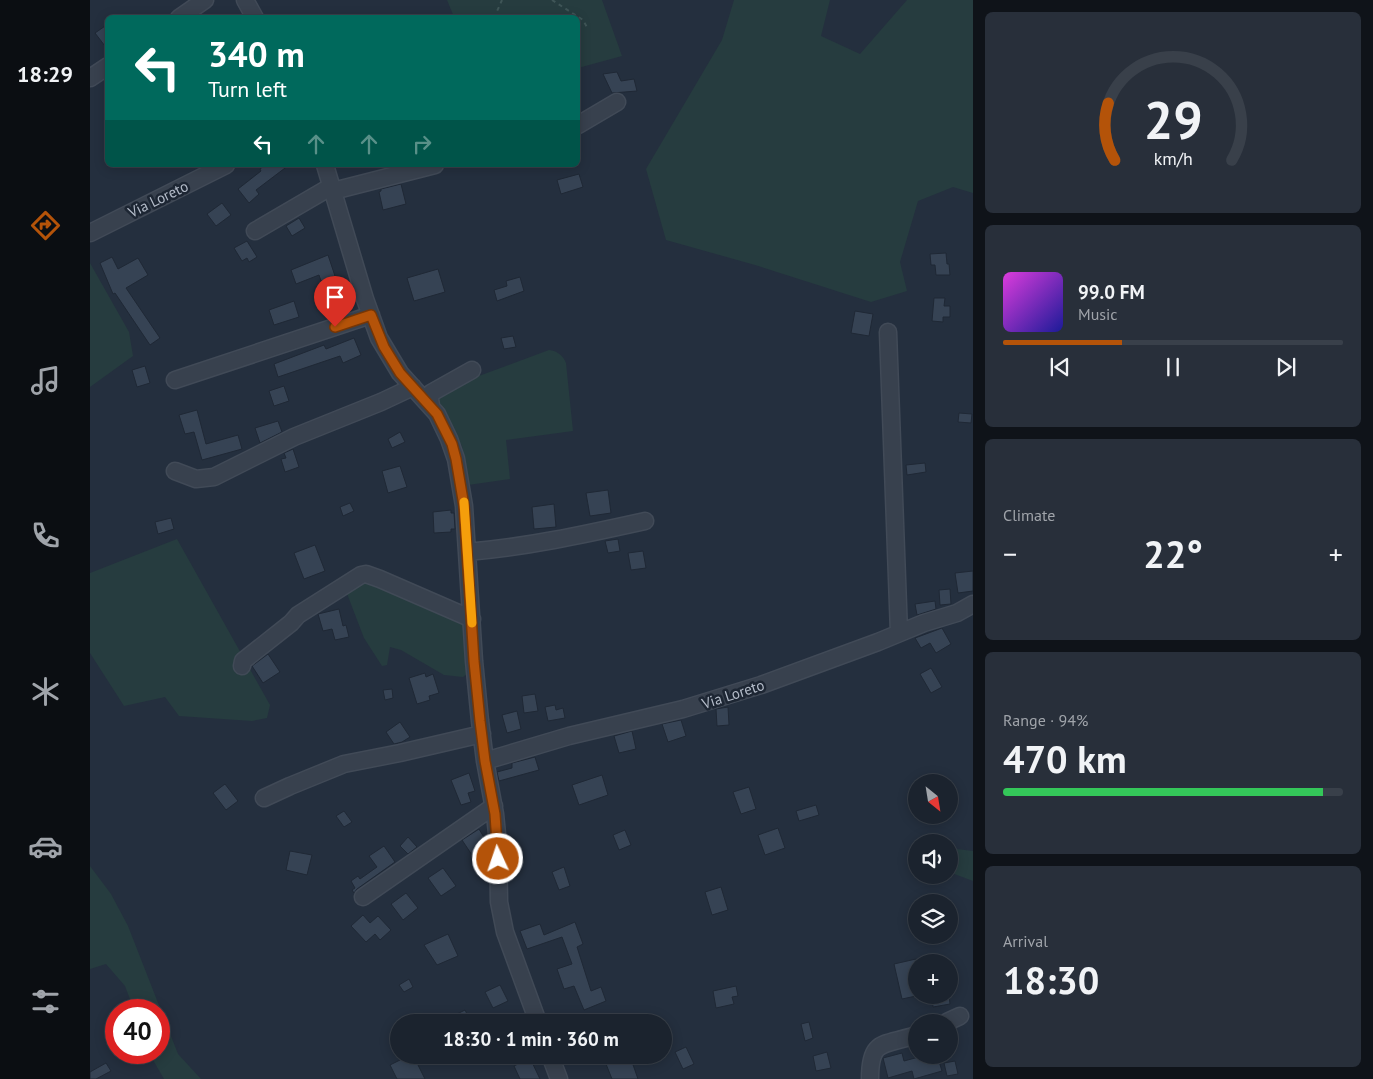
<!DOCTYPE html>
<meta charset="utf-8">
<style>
body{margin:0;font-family:"PT Sans",sans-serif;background:#282f3a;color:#f1f3f6;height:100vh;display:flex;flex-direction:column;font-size:19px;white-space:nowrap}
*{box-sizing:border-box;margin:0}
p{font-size:16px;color:#a0a4aa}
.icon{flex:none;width:28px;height:28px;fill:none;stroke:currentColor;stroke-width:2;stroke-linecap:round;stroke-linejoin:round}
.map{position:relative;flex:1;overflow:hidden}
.details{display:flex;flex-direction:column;gap:12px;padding:12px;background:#0f1319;width:400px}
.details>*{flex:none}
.banner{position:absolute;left:15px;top:15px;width:475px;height:152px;border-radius:8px;box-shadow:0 2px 12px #0003,0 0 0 1px #39404a;background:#00695c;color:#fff;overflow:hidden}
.needle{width:32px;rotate:150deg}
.buttons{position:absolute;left:818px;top:774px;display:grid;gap:10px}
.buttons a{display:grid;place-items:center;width:50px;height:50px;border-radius:50%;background:#1b232e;box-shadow:0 2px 12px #0003,0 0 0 1px #39404a;font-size:25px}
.speed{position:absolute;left:15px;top:999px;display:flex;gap:10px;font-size:25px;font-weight:700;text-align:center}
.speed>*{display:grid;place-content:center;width:65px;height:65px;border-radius:50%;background:#1b232e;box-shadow:0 2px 12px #0003,0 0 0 1px #39404a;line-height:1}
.speed .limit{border:8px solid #d22;background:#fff;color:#111}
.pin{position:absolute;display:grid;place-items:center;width:42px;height:42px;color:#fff;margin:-51px -21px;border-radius:50% 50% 50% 0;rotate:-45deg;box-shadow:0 0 5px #0007}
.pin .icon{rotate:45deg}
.me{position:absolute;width:55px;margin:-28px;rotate:357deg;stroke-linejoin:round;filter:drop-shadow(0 0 4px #0008)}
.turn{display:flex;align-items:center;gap:18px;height:105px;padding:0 20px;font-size:22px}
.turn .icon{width:65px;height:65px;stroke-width:2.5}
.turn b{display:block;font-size:35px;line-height:42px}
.lanes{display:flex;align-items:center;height:48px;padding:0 20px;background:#0003;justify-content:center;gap:25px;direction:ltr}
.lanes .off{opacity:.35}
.big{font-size:38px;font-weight:600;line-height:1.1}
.details .widget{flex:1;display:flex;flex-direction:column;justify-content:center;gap:8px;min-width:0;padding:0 18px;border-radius:8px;background:#282f3a}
.details .dial{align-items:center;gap:0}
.dial svg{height:130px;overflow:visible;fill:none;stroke:#39404a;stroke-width:7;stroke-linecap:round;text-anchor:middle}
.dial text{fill:#f1f3f6;stroke:none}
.song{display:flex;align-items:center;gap:15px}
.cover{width:60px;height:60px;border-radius:8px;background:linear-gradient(135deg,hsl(300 70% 55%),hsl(240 70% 35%))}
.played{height:5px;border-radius:2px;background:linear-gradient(90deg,#b45309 35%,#39404a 35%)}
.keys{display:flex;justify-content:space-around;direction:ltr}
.heat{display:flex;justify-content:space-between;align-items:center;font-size:28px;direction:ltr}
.charge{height:8px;border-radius:4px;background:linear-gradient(90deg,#34c759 94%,#39404a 0)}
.trip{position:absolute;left:300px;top:1014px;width:282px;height:50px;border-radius:25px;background:#1b232e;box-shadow:0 2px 12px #0003,0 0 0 1px #39404a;font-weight:600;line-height:50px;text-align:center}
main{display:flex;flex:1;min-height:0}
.dock{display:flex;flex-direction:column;width:90px;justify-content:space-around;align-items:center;background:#0b0e12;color:#a0a4aa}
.dock .icon{width:35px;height:35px}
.dock .on{color:#b45309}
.dock b{font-size:22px;color:#f1f3f6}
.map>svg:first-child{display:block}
</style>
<main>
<nav class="dock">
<b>18:29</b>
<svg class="icon on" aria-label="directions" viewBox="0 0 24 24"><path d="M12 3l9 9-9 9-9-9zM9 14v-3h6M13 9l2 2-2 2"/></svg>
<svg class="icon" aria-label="music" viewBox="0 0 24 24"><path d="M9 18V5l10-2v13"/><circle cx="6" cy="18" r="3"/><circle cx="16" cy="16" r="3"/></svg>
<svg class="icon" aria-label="phone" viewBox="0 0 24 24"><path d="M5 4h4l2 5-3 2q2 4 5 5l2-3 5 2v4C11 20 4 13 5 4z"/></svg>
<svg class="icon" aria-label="climate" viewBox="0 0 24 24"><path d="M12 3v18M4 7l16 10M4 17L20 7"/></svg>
<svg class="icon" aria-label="car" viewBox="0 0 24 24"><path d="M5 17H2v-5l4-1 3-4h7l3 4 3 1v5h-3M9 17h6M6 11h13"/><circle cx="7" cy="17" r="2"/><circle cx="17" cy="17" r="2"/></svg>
<svg class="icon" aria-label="filters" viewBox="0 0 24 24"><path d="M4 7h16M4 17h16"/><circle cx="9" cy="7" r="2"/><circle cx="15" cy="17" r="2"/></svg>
</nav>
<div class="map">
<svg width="883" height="1079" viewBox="0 0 883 1079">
<rect width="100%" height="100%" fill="#242f3e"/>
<path fill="#263c3f" d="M 357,0 L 512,0 L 532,56 L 488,68 L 488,18 L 364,17 Z
M 644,0 L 740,0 L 731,36 L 770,54 L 817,0 L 883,0 L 883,193 L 863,187 L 828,201 L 810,262 L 817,291 L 781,302 L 665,265 L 576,240 L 556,169 L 632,40 Z
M 0,263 L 39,332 L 43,356 L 0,387 Z
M 459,350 C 467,351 473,355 476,363 L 483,431 L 416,440 L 420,479 L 378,485 L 372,446 L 346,404 L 346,396 L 359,387 Z
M 87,539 L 180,705 L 177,718 L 162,721 L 89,716 L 75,697 L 34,706 L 0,653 L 0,573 Z
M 271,578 L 376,620 L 378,673 L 373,677 L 354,675 L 311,650 L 300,647 L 297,665 L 292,666 L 274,638 L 256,591 Z
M 859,848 L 883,851 L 883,881 L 859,872 Z
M 0,866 L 21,894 L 38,926 L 88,1054 L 111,1079 L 74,1079 L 59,1053 L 69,1052 L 69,1010 L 44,1010 L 35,986 L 16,964 L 0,969 Z"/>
<path fill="#364354" stroke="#1f2835" d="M 18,24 L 18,50 L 5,33 Z
M 527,72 L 531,81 L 544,79 L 547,91 L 522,93 L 513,74 Z
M 175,165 L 199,165 L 166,190 L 169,194 L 159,203 L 148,189 L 171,171 L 170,169 Z
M 489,174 L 493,187 L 471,194 L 467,180 Z
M 311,184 L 316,204 L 293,210 L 289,192 L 291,191 L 291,189 Z
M 132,203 L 141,215 L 126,226 L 117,214 Z
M 209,218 L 215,228 L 202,236 L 196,226 Z
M 157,241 L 167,257 L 159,262 L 157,258 L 152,261 L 144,248 Z
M 856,253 L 857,264 L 859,264 L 860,275 L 846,275 L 845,265 L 841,265 L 840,254 Z
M 238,255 L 245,276 L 231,281 L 229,275 L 206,284 L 201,270 Z
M 22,257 L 28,269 L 48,258 L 58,275 L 36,288 L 70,338 L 60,345 L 25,293 L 23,294 L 10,263 Z
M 348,269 L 355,292 L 324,301 L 317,278 Z
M 430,277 L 434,291 L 407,301 L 404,290 L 417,286 L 416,281 Z
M 844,298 L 855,298 L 854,306 L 860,306 L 860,317 L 853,317 L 853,322 L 842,321 Z
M 204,301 L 209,317 L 184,325 L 179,310 Z
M 765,311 L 783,314 L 779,336 L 761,333 Z
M 423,336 L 426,347 L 414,349 L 411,338 Z
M 264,338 L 271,355 L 253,363 L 250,356 L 188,377 L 184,364 L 234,345 L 236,349 Z
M 55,366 L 60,383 L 47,387 L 42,370 Z
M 194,386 L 199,401 L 184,406 L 179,391 Z
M 107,410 L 116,444 L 148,435 L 152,449 L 112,460 L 104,432 L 95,434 L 89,415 Z
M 869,413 L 882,414 L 881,423 L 868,422 Z
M 188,421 L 192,432 L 170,443 L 165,428 Z
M 310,432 L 315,442 L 302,448 L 298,439 Z
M 203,449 L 209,467 L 195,472 L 191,459 L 196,458 L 194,453 Z
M 835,463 L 836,472 L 817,475 L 816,465 Z
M 310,466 L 317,487 L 298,493 L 292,471 Z
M 518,490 L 521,513 L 500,516 L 496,493 Z
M 260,503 L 264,511 L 253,516 L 250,507 Z
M 464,504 L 466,527 L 444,529 L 442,507 Z
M 361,510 L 361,513 L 364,513 L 365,529 L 361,529 L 361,532 L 344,533 L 343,512 Z
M 81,518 L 84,529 L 68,534 L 65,522 Z
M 528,539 L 530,551 L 518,553 L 515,541 Z
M 225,545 L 235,571 L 214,579 L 204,553 Z
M 553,551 L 556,568 L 541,570 L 538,553 Z
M 883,571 L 883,591 L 868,593 L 865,573 Z
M 860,589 L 861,604 L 850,605 L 849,590 Z
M 845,601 L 846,609 L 827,615 L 825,604 Z
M 249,609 L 253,626 L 256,625 L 259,637 L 245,640 L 242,629 L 233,631 L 228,614 Z
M 852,628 L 861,644 L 846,653 L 840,643 L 831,648 L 825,638 Z
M 178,654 L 190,672 L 173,683 L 162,666 Z
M 841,668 L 852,687 L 841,693 L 830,674 Z
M 335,673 L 336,677 L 343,674 L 349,693 L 339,696 L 340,700 L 327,704 L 319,678 Z
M 302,689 L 303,698 L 295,700 L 293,690 Z
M 445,694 L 448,711 L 434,713 L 432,696 Z
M 465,705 L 466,710 L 473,708 L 475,718 L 458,721 L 455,707 Z
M 638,707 L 639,725 L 627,726 L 626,709 Z
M 427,711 L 431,729 L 417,733 L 412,715 Z
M 591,720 L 596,736 L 578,742 L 572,724 Z
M 310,722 L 320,737 L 312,742 L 304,744 L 296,732 Z
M 542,731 L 546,749 L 529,753 L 524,736 Z
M 445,757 L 449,770 L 409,781 L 407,772 L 422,768 L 422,763 Z
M 379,773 L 385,791 L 378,793 L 381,802 L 371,805 L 361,780 Z
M 512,775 L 518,795 L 489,805 L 482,785 Z
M 135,784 L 148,801 L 136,810 L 123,793 Z
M 659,787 L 666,809 L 651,814 L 643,792 Z
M 726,805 L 729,815 L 709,821 L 706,811 Z
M 254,811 L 262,822 L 254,827 L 246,816 Z
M 688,828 L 695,848 L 675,855 L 668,835 Z
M 389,829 L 398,844 L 382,855 L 372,840 Z
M 535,830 L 541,845 L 529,850 L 523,835 Z
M 318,837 L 327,847 L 318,854 L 310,846 Z
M 294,846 L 305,862 L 267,889 L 264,893 L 262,890 L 265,888 L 261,881 L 268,876 L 270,879 L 287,867 L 279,856 Z
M 200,851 L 222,855 L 217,875 L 196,870 Z
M 474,867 L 480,886 L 469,890 L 462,872 Z
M 353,868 L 366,886 L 351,896 L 338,878 Z
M 631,887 L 638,910 L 622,915 L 615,892 Z
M 316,893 L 328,908 L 313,920 L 301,904 Z
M 273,915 L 280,923 L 288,916 L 301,930 L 290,940 L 285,934 L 276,942 L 261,926 Z
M 485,922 L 493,944 L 487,947 L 501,991 L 511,987 L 516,1001 L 494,1010 L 484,986 L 474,989 L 467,969 L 482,964 L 472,937 L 437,949 L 430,931 L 450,924 L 454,935 Z
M 358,934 L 368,956 L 347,965 L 334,945 Z
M 826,959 L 826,996 L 812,999 L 804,964 Z
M 319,979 L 323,987 L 314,992 L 309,985 Z
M 410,985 L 418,1001 L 403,1008 L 395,992 Z
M 646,986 L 648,996 L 642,997 L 644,1004 L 626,1008 L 623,991 Z
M 842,995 L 859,995 L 860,1004 L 843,1007 Z
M 375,1010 L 381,1022 L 368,1022 L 365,1015 Z
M 719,1022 L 723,1038 L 715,1041 L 711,1024 Z
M 596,1047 L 604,1064 L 593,1069 L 585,1052 Z
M 737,1052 L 741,1068 L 726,1071 L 723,1056 Z
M 812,1053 L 814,1061 L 836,1055 L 847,1055 L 852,1071 L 824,1079 L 822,1071 L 798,1078 L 793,1058 Z
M 320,1055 L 323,1055 L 335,1079 L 307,1079 L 300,1065 Z
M 540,1056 L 548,1079 L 522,1079 L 516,1064 Z
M 440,1058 L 450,1079 L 430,1079 L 424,1066 Z
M 865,1061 L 868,1074 L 857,1076 L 854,1063 Z
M 16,1063 L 21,1071 L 6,1079 L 0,1079 L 0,1072 Z"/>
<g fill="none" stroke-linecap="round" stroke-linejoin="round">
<g stroke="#414a57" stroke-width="19">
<path id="minor" d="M 155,0 L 165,18
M 89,18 L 115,0
M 0,78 L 18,66
M 488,125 L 527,102
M 235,165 L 275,299 L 289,338 L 310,373 L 347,414 L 359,439 L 366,459 L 374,506 L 384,661 L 390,721 L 395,761 L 405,814 L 408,844 L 409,902 L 415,932 L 448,1022
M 243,191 L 345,165
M 165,231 L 242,186
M 0,233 L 136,165
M 798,332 L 809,633
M 85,380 L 281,315
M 341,406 L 340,399 L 341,393 L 382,370
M 85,471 L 106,479 L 124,477 L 204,437 L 291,402 L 323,387
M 377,552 C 438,547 496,534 555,521
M 152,666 L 153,661 L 158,657 L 201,623 L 208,615 L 271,575 L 276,574 L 290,579 L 382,619
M 395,761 L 479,736 L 593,709 L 671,685 L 788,642 L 834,623 L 867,613 L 883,604
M 174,798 L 200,786 L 254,764 L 310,753 L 392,734
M 273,897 L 404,806
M 857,1022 L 870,1016
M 460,1055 L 469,1079
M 780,1079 C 780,1038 794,1046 826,1035"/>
</g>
<path stroke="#3f5557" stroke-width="2" stroke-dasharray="4 4" stroke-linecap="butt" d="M 462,0 L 493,20 L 498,29
M 404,18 L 412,0"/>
<use href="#minor" stroke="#38414e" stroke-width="16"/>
</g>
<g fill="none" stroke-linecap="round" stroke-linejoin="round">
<g stroke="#753606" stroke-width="12">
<path id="route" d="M 245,327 L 281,315 L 294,347 L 310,373 L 347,414 L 362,444 L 366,459 L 374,506 L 384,661 L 390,721 L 395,761 L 405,814 L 408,859"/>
</g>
<use href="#route" stroke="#b45309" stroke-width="9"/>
<path stroke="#f59e0b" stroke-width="9" d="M 374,502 L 382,623"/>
</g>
<g text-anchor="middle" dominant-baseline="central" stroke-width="5" stroke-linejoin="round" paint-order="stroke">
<g font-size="15" fill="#b4bcc9" stroke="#1d2633">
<text transform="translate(68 199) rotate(-26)">Via Loreto</text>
<text transform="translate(643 694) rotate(-18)">Via Loreto</text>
</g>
</g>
</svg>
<div class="buttons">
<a><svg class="needle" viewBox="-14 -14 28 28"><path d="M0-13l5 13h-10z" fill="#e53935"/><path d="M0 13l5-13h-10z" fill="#a0a4aa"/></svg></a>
<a><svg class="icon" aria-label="sound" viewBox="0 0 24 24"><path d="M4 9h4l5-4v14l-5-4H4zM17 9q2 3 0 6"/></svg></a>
<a><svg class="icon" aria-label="layers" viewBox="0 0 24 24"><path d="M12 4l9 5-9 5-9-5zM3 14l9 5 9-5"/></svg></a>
<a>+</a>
<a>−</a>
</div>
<div class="speed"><div class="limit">40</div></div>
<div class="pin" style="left:245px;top:327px;background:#d93025"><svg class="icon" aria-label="arrive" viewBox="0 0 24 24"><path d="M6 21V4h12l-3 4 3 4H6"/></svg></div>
<svg class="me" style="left:408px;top:859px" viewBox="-20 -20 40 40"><circle r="17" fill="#b45309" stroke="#fff" stroke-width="3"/><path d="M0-11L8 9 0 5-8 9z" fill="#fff"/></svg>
<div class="trip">18:30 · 1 min · 360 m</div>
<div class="banner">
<div class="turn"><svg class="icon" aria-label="left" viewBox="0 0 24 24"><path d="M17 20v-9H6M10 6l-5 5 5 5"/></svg><div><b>340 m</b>Turn left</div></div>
<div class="lanes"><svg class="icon" aria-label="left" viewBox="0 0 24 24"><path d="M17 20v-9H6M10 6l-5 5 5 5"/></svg><svg class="icon off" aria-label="ahead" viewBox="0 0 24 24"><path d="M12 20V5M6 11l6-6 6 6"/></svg><svg class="icon off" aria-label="ahead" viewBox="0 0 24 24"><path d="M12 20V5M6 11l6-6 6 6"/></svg><svg class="icon off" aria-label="right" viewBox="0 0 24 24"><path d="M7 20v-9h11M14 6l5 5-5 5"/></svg></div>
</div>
</div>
<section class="details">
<div class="widget dial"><svg viewBox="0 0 100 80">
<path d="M14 69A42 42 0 1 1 86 69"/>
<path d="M14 69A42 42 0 0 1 10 34" stroke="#b45309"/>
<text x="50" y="56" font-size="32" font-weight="700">29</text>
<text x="50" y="72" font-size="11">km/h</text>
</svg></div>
<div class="widget">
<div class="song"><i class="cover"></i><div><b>99.0 FM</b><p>Music</p></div></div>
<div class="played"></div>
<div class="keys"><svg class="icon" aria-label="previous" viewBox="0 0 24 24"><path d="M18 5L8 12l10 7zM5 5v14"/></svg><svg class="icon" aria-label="pause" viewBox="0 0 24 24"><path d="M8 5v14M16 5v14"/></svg><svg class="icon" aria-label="next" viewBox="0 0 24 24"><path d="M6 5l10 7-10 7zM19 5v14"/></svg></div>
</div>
<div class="widget"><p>Climate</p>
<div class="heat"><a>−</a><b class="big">22°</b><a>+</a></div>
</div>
<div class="widget"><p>Range · 94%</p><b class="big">470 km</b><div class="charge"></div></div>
<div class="widget"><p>Arrival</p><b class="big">18:30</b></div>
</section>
</main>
